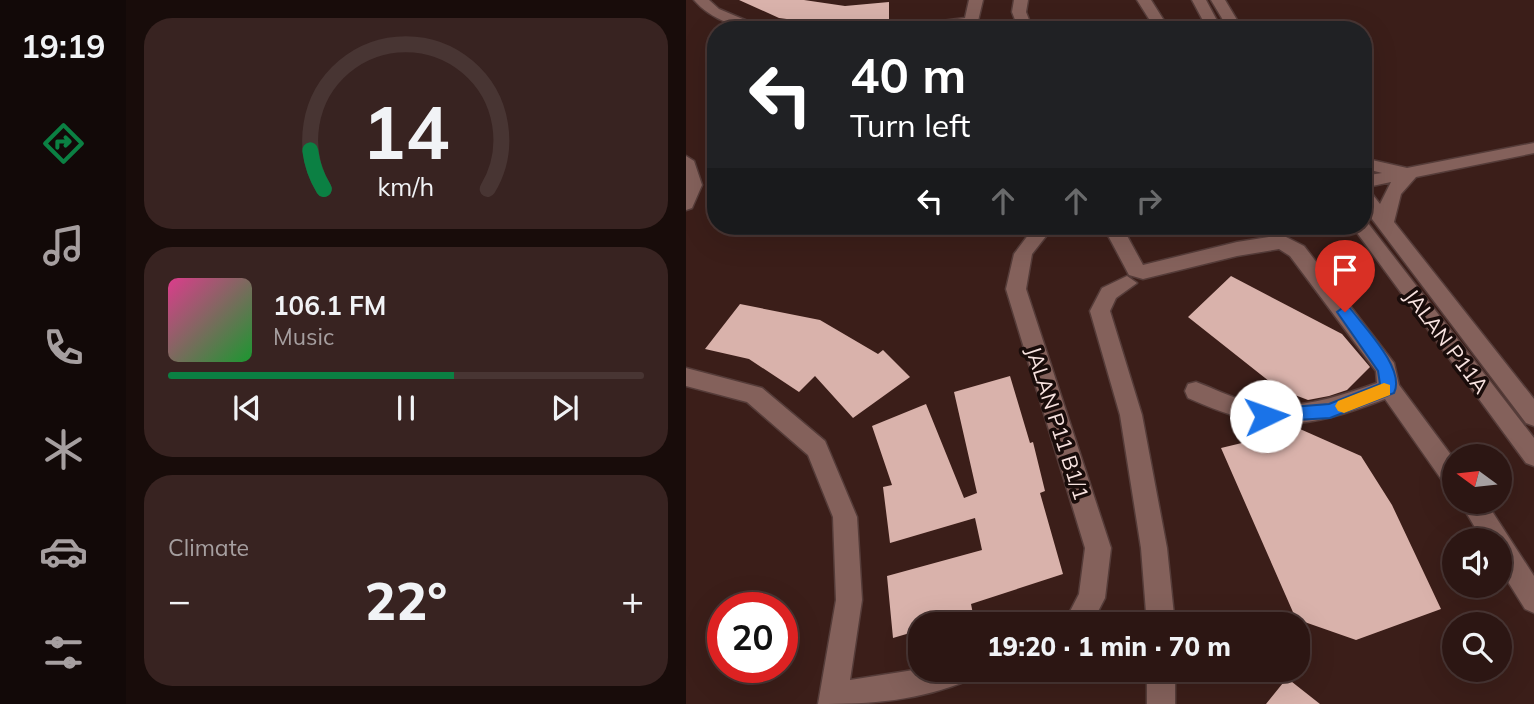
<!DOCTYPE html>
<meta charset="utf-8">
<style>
body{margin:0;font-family:Mulish,sans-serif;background:#382321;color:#f1f3f6;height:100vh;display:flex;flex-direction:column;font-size:26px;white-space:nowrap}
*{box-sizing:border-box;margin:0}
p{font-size:23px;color:#a69fa0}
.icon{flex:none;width:38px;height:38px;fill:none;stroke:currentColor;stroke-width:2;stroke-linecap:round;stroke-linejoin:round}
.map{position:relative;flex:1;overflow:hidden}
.sheet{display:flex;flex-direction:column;gap:18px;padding:18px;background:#180c0a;width:560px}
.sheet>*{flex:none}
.hud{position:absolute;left:21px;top:21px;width:665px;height:214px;border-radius:28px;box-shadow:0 7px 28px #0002,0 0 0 2px #483533;background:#202124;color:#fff;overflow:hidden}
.needle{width:46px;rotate:285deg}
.controls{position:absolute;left:756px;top:444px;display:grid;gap:14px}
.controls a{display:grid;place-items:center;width:70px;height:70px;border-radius:50%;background:#2c1613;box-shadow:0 7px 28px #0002,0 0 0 2px #483533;font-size:35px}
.speed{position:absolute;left:21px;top:592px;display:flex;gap:14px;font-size:35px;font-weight:700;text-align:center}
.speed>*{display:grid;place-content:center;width:91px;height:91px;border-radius:50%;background:#2c1613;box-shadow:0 7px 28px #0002,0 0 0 2px #483533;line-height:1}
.speed .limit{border:10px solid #d22;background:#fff;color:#111}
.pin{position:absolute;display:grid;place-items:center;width:60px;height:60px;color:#fff;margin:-72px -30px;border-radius:50% 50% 50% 0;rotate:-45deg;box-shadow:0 0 7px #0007}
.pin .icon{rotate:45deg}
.me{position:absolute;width:77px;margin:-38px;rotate:87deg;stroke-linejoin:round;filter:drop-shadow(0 0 5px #0008)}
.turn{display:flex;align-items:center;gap:24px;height:147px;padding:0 28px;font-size:32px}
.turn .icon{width:91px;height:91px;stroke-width:2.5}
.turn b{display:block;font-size:49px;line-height:60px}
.lanes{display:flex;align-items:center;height:66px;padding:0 28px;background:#0003;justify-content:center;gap:35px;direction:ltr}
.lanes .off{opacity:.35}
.big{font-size:52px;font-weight:800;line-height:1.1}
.sheet .tile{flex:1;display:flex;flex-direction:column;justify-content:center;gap:10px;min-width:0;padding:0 24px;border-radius:28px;background:#382321}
.sheet .dial{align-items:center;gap:0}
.dial svg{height:182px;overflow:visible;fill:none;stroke:#483533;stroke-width:7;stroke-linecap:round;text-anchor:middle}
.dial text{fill:#f1f3f6;stroke:none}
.song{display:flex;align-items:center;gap:21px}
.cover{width:84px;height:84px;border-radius:10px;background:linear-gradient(135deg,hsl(330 70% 55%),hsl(130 70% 35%))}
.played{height:7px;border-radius:4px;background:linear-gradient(90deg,#0b8043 60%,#483533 60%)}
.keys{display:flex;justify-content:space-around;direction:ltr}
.heat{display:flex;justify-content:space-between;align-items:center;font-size:38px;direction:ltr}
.trip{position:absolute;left:222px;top:612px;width:402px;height:70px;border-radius:28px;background:#2c1613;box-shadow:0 7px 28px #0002,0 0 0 2px #483533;font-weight:800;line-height:70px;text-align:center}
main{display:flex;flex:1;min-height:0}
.tab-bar{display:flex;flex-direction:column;width:126px;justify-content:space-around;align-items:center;background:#120908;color:#a69fa0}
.tab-bar .icon{width:49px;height:49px}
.tab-bar .on{color:#0b8043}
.tab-bar b{font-size:32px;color:#f1f3f6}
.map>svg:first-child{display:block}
</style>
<main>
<nav class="tab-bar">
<b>19:19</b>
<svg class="icon on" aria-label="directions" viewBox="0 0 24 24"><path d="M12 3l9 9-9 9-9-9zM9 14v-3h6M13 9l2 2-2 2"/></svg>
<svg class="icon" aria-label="music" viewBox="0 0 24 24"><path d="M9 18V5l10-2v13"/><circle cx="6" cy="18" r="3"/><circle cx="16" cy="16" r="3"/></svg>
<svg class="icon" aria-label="phone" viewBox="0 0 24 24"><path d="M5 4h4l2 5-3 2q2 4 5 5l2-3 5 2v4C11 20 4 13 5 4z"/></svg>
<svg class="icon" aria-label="climate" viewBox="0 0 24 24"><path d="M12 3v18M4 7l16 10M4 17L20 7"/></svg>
<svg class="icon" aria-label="car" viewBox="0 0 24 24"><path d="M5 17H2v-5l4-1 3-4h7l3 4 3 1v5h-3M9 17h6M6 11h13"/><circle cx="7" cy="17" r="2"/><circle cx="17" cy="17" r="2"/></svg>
<svg class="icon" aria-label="filters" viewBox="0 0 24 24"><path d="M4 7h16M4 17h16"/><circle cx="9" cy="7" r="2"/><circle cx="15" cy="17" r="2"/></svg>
</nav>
<section class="sheet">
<div class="tile dial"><svg viewBox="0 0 100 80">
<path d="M14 69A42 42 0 1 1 86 69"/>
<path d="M14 69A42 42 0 0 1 8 52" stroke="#0b8043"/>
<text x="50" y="56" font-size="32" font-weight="700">14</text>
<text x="50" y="72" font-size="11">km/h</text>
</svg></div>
<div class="tile">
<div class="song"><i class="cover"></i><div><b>106.1 FM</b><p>Music</p></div></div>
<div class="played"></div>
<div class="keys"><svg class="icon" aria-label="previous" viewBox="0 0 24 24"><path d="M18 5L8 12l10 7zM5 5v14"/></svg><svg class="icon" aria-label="pause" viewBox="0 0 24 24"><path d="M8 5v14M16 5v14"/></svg><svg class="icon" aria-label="next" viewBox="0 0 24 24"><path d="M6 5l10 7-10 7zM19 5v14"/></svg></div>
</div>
<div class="tile"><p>Climate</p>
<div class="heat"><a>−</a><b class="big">22°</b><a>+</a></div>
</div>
</section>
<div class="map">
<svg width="848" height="704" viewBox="0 0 848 704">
<rect width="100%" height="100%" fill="#3b1e19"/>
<path fill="#d9b2ab" d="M 53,0 L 118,0 L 159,6 L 203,2 L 203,20 L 147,25 L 93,18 Z
M 545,276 L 656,334 L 684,367 L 661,390 L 643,396 L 622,400 L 593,389 L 502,317 Z
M 54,304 L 134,320 L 192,354 L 197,350 L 224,377 L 167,418 L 129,376 L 113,392 L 63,359 L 19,349 Z
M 324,376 L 344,443 L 347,442 L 359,491 L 354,493 L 377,574 L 285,604 L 287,614 L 251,625 L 234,625 L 234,630 L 207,638 L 201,576 L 296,550 L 289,518 L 204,543 L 197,487 L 206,485 L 186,426 L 240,404 L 278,498 L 291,493 L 268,392 Z
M 614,429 L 675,456 L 706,505 L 755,609 L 670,640 L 610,619 L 535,448 Z
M 601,678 L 634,704 L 580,704 Z"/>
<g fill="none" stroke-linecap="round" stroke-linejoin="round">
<g stroke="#553c39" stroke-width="3">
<path id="minor" d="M 8,0 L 23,0 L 33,9 L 83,30 C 56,30 26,21 8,0 Z
M 283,0 L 297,0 L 292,21 L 294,30 L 280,30 L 279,26 L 211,30 L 218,26 L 279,18 Z
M 328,0 L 342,0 L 340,12 L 347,30 L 333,30 L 326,12 Z
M 451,0 L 465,0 L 484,30 L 470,30 Z
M 506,0 L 520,0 L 536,30 L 522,30 Z
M 525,0 L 539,0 L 557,30 L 543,30 Z
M 848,143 L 848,153 L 730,177 L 715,194 L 708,222 L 848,399 L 848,426 L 840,423 L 677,207 L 677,188 L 683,190 L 694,204 L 705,182 L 677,188 L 677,176 L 696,173 L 677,168 L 677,158 L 721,168 Z
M 0,156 L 8,161 L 16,185 L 6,208 L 0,210 Z
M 677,220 L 681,222 L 848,438 L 848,466 L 840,463 L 669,230 L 666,226 L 677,226 Z
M 349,226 L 368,226 L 346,254 L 340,289 L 425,548 L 419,598 L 405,625 L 377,625 L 393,594 L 399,548 L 320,289 L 328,254 Z
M 417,226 L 475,226 L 466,232 L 439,232 L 457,265 L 551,242 L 596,235 L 618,246 L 708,363 L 713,385 L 768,459 L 768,489 L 760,486 L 699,399 C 618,430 582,434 502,398 L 499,391 L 502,384 L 510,382 C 527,388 544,397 562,402 C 607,412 649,398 691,383 L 690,371 L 604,256 L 593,249 L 551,256 L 457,279 L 443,275 Z
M 441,276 L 451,283 L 430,298 L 424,311 L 456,415 L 481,548 L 489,625 L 461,625 L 455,548 L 434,415 L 404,311 L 416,288 Z
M 0,368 L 76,388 L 139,441 L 171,517 L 176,600 L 164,680 L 234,669 L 287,670 L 283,680 C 232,701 186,704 132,704 L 150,600 L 147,517 L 122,455 L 61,402 L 0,386 Z
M 774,502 L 800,502 L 848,576 L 848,613 L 839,609 L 814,569 L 814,541 L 797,541 Z
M 461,670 L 489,670 L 489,704 L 461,704 Z"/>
</g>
<use href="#minor" fill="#84615b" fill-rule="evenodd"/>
</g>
<path fill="#1a73e8" stroke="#114b97" stroke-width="2" d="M 659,306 L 664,308 C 678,327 720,369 708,393 L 644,418 L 574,422 L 572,416 L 580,409 L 643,404 L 694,384 L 692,371 L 651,312 Z"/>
<path fill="#f59e0b" d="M 698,383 L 704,385 L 704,395 L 658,413 L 652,411 L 649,406 L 652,401 Z"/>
<g text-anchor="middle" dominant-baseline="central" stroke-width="7" stroke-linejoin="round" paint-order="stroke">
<g font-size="21" fill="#f8e3e0" stroke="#190c0a">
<text transform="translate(761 341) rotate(53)">JALAN P11A</text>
<text transform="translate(372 423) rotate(72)">JALAN P11 B1/1</text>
</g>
</g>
</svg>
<div class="controls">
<a><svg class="needle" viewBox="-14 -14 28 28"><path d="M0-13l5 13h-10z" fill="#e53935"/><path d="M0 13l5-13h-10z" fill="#a69fa0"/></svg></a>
<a><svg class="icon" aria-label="sound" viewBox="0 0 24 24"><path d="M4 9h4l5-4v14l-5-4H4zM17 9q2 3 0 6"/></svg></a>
<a><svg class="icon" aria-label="search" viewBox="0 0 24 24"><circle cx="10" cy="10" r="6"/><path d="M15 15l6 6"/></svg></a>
</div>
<div class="speed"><div class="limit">20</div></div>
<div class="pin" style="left:659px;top:312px;background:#d93025"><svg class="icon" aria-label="arrive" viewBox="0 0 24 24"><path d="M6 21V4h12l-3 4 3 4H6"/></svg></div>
<svg class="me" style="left:580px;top:416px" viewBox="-20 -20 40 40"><circle r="19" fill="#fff"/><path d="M0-13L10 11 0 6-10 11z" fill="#1a73e8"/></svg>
<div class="trip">19:20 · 1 min · 70 m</div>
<div class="hud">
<div class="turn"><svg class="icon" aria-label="left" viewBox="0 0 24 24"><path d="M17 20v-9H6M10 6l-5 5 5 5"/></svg><div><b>40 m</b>Turn left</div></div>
<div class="lanes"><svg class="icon" aria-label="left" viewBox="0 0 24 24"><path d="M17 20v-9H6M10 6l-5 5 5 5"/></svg><svg class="icon off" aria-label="ahead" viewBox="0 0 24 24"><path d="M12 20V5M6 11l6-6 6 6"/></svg><svg class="icon off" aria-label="ahead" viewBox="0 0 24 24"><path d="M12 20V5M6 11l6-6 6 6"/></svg><svg class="icon off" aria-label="right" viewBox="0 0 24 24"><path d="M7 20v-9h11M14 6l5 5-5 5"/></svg></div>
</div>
</div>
</main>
